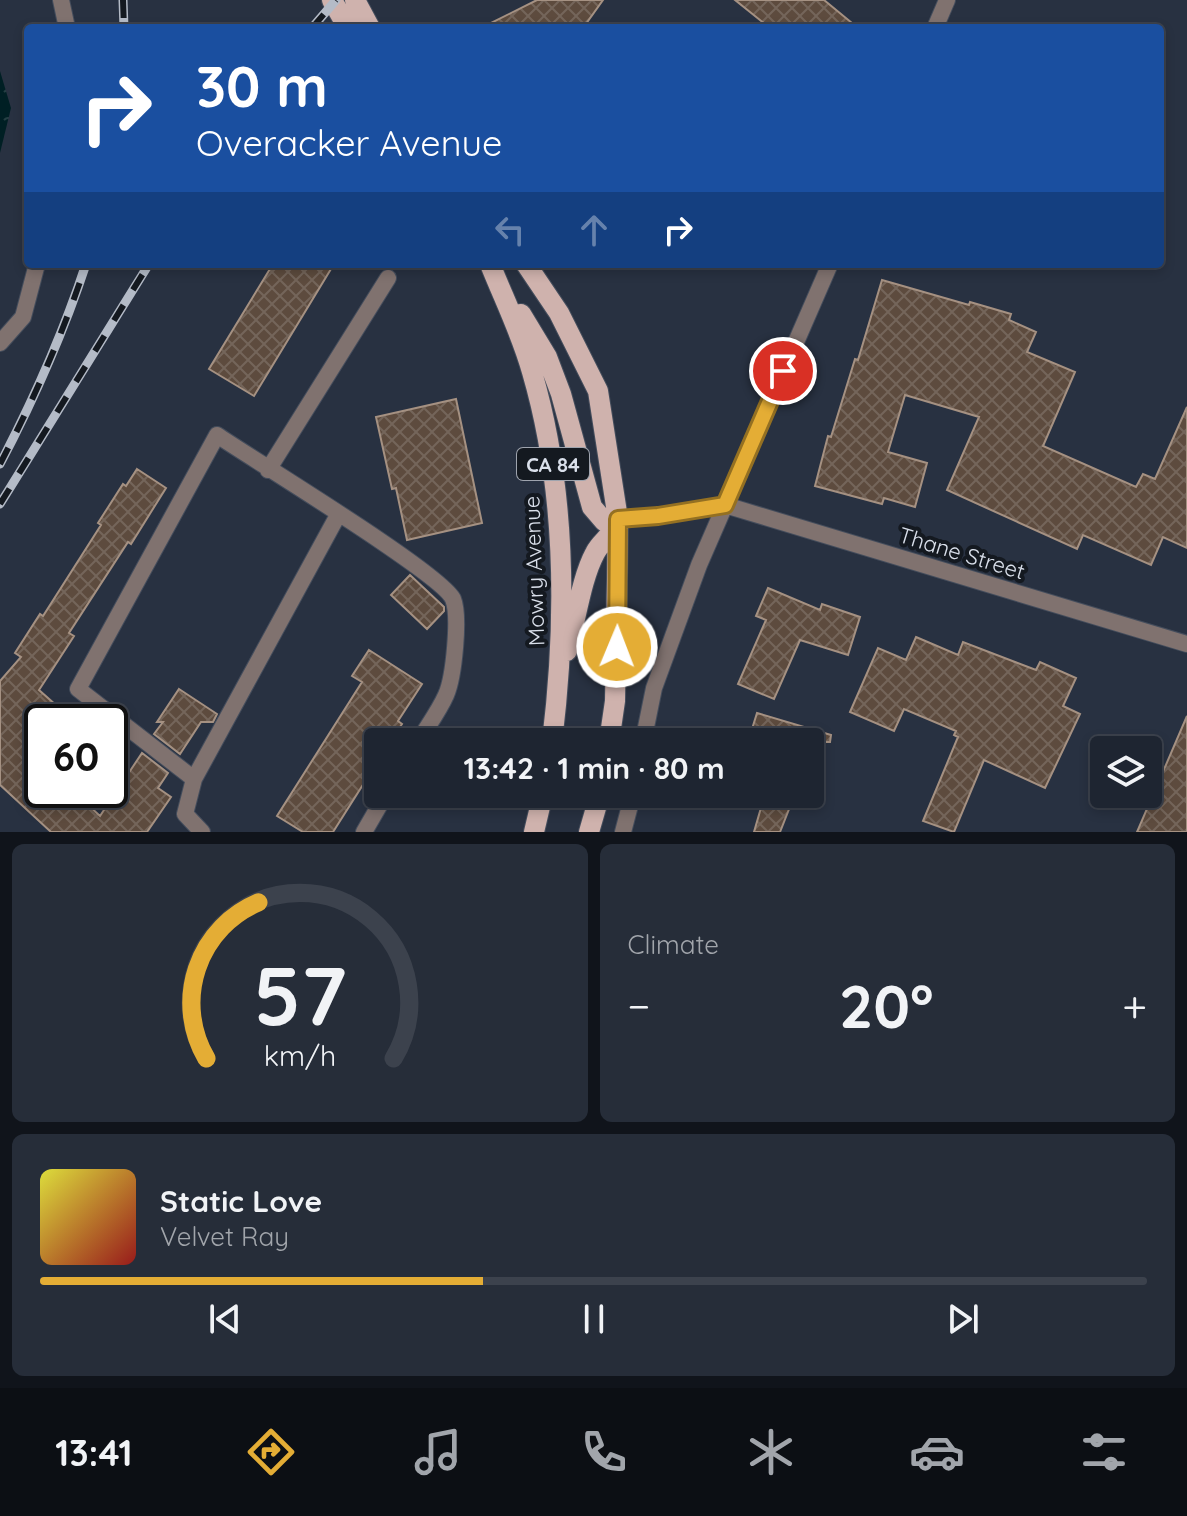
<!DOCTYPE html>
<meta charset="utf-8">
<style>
body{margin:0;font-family:Quicksand,sans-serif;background:#262d39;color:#f1f3f6;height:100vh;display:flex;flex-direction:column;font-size:30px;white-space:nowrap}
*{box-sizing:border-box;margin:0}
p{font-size:26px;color:#a1a5ab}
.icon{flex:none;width:44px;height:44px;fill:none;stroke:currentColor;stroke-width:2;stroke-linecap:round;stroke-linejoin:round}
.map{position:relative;height:832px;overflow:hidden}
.details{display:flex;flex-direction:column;gap:12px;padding:12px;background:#10141b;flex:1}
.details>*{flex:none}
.guide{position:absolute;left:24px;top:24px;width:1140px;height:244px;border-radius:8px;box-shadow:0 4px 12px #0003,0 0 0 2px #3c424d;background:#1a4fa0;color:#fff;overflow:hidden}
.controls{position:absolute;left:1090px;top:736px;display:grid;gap:16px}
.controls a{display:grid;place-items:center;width:72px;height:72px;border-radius:8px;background:#1e2531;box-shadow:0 4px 12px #0003,0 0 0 2px #3c424d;font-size:40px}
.speed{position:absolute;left:24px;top:704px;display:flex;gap:16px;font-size:40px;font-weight:700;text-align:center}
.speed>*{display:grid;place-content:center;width:104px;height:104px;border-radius:50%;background:#1e2531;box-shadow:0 4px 12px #0003,0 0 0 2px #3c424d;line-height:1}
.speed .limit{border:4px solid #111;border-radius:12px;background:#fff;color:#111}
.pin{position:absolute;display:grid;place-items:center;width:68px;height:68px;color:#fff;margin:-34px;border:4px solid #fff;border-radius:50%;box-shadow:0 2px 8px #0007}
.me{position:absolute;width:88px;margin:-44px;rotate:1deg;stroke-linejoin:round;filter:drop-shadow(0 0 6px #0008)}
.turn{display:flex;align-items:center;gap:28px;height:168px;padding:0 40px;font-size:36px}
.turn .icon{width:104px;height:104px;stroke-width:2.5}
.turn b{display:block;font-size:56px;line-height:68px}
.lanes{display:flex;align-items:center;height:76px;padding:0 40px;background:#0003;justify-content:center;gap:40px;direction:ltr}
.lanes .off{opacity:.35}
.big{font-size:60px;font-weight:800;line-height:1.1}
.details .widget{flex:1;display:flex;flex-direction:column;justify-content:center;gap:12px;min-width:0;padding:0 28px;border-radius:12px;background:#262d39}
.details .dial{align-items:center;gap:0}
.dial svg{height:208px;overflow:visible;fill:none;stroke:#3c424d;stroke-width:7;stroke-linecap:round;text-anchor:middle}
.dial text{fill:#f1f3f6;stroke:none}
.song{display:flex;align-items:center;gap:24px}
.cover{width:96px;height:96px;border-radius:12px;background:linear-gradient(135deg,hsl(60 70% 55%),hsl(0 70% 35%))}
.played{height:8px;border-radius:4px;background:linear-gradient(90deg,#e4ad35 40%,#3c424d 40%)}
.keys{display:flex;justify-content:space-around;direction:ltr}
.heat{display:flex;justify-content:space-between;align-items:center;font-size:44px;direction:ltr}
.details .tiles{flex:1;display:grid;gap:12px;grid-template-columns:1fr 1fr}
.widget:last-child{grid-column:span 2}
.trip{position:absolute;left:364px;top:728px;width:460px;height:80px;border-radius:8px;background:#1e2531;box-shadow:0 4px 12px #0003,0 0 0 2px #3c424d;font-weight:800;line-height:80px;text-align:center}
.menu{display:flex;height:128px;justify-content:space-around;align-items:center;background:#0c0f14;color:#a1a5ab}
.menu .icon{width:56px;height:56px}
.menu .selected{color:#e4ad35}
.menu b{font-size:36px;color:#f1f3f6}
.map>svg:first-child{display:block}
</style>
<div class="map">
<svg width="1187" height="832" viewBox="0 0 1187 832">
<defs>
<pattern id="water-ripples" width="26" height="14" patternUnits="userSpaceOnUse" patternTransform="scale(2)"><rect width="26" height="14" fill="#001f24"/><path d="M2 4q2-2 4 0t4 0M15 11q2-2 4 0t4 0" fill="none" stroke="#253f44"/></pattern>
<pattern id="building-cross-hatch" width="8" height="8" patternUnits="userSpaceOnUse" patternTransform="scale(2)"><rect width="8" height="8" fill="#5d4b3e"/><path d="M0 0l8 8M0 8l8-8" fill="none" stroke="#74655a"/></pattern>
</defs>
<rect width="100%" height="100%" fill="#283141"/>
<path fill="url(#water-ripples)" d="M 0,71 L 11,108 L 0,153 Z"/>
<path fill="url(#building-cross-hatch)" stroke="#a59182" stroke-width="2" d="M 537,0 L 603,0 L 583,28 L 481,28 Z
M 735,0 L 824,0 L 858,28 L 770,28 Z
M 273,264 L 334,264 L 254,396 L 209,369 Z
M 882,280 L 969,305 L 970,302 L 1011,314 L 1009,320 L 1036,332 L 1027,352 L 1075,372 L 1043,446 L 1136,487 L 1143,474 L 1155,479 L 1187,407 L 1187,548 L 1163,537 L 1151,565 L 1083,535 L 1077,549 L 947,490 L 979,417 L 905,395 L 888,452 L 927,463 L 915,507 L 884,498 L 882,504 L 815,486 L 828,436 L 831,437 L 855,359 L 858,360 Z
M 456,399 L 482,523 L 407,540 L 396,488 L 392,489 L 376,417 Z
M 137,469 L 166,488 L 131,544 L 128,542 L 69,633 L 74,636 L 39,690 L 75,722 L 42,722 L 42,790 L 72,790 L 100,816 L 142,753 L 168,773 L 158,788 L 171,797 L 147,832 L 51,832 L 0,785 L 0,681 L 21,657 L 15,653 L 40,614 L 43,616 L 101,525 L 98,523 L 123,484 L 126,486 Z
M 410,575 L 444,607 L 444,611 L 427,629 L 391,595 Z
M 768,588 L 820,610 L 822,604 L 860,617 L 848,655 L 800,640 L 774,699 L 738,684 L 766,620 L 756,616 Z
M 916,637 L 958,655 L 963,642 L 1036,670 L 1040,662 L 1076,678 L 1063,706 L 1080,714 L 1045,788 L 984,760 L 954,832 L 923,821 L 958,737 L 954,735 L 956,731 L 904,709 L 894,731 L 850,712 L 878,648 L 906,660 Z
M 369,650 L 422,684 L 398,721 L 402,724 L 390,742 L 378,742 L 378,761 L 333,832 L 303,832 L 277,816 L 362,682 L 352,676 Z
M 179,689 L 217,714 L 213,722 L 201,722 L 180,754 L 154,734 L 163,722 L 157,722 Z
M 757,713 L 831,735 L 830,742 L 748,742 Z
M 1187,716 L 1187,832 L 1137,832 Z
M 765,794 L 795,794 L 780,832 L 754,832 Z"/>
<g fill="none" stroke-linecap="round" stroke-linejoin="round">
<g stroke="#444d5c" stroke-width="18">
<path id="service" d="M 61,0 L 67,28
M 0,343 L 23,317 L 37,264
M 268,470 L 388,278
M 338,515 L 194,779 L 78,689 L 217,435 C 252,459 442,574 453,599 C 460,616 454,677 446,695 C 439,711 427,727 418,742
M 194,779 L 185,814 L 202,832
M 364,832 L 386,794"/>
</g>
<g stroke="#444d5c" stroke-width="18">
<path id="minor" d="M 935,28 L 947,0
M 618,519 L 658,516 L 725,505 L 1187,644
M 643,742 L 654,688 L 699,565 L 830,264
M 623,832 L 633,794"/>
</g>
<g stroke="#444d5c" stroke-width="22">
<path id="primary" d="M 332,0 L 348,28
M 355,0 L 370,28
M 490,264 C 504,299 522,335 532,372 C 567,492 567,619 552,742
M 526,264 L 559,313 L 598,391 L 618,519 L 615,701 L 609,742
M 521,314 L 547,357 L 561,394 L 592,507 L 604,521 L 618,519
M 567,651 C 576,621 581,579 595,553 C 601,541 611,538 616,523
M 534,832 L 543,794
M 589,832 L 600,794"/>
</g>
<use href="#service" stroke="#80726f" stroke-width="16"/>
<use href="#minor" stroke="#80726f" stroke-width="16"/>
<use href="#primary" stroke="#cfb2ad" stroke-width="20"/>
<g stroke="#b4bbc7" stroke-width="9">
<path id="rail" d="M 123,0 L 124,28
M 312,28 L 336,0
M 0,464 C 34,399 63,334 86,264
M 0,504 L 149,264"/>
</g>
<use href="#rail" stroke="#141920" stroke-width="6" stroke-dasharray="18" stroke-linecap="butt"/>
</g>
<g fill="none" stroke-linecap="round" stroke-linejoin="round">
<g stroke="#947022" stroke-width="20">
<path id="route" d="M 617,647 L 618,519 L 658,516 L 725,505 L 783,371"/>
</g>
<use href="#route" stroke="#e4ad35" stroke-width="14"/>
</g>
<g text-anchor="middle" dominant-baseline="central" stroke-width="8" stroke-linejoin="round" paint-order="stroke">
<rect fill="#141920" stroke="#9fa4ae" stroke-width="2" x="517" y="448" width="72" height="32" rx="6"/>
<g font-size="20" font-weight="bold" fill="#dae0eb">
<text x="553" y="464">CA 84</text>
</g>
<g font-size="22" fill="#dae0eb" stroke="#141920">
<text transform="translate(962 553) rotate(17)">Thane Street</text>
<text transform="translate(534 571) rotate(-92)">Mowry Avenue</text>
</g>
</g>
</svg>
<div class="controls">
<a><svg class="icon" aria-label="layers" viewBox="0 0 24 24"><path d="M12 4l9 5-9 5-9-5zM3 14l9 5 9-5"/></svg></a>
</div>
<div class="speed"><div class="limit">60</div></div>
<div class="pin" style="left:783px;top:371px;background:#d93025"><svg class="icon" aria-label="arrive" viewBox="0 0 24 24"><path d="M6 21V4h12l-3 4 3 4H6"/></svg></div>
<svg class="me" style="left:617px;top:647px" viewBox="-20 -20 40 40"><circle r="17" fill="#e4ad35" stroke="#fff" stroke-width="3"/><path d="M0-11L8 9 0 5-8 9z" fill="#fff"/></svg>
<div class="trip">13:42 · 1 min · 80 m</div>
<div class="guide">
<div class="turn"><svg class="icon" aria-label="right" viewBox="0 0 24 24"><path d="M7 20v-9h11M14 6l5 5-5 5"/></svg><div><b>30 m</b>Overacker Avenue</div></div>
<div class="lanes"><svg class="icon off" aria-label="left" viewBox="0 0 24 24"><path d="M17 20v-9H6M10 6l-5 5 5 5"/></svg><svg class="icon off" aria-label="ahead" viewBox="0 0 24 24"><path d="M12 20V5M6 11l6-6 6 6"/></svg><svg class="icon" aria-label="right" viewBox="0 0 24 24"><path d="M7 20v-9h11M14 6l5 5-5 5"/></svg></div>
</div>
</div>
<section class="details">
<div class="tiles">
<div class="widget dial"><svg viewBox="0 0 100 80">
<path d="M14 69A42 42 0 1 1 86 69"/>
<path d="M14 69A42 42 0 0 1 34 9" stroke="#e4ad35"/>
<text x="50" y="56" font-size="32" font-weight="700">57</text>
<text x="50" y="72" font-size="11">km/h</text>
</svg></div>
<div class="widget"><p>Climate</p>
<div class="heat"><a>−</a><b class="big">20°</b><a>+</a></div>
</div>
<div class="widget">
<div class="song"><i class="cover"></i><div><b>Static Love</b><p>Velvet Ray</p></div></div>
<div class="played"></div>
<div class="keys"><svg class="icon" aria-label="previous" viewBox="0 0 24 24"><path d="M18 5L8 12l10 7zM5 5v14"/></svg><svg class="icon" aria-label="pause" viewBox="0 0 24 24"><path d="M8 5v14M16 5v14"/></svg><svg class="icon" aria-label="next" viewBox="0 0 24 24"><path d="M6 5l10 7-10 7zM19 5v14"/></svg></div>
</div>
</div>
</section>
<nav class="menu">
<b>13:41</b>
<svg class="icon selected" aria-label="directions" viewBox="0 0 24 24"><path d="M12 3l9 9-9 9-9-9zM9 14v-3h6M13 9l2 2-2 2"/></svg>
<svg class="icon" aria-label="music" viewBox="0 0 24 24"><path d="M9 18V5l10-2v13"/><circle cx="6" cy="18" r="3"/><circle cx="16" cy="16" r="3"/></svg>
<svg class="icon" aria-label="phone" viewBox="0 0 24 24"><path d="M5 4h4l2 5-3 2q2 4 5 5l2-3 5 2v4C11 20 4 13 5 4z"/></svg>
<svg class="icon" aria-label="climate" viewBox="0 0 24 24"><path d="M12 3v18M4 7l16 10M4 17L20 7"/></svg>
<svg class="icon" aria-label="car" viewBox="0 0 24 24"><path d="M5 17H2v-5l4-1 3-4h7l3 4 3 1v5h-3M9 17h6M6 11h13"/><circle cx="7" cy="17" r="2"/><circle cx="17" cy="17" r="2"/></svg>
<svg class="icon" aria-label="filters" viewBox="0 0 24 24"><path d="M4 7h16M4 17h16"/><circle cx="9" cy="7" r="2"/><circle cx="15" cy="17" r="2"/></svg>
</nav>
